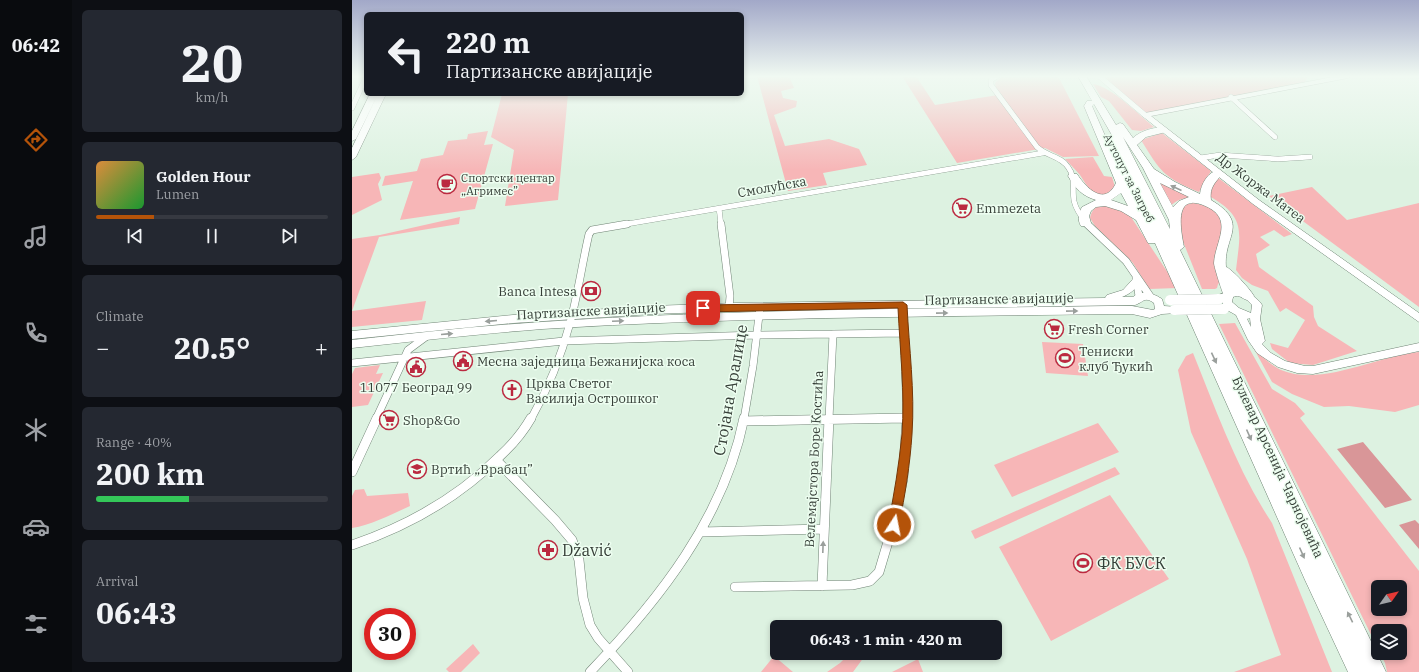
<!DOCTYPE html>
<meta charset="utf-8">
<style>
body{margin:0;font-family:"IBM Plex Serif",serif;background:#242831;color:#f1f3f6;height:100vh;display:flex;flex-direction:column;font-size:15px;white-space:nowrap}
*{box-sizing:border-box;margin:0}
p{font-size:13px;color:#9ea1a6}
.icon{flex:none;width:22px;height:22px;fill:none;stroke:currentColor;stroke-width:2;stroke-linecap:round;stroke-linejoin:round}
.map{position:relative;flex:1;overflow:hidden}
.panel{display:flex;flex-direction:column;gap:10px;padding:10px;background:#0d0f14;width:280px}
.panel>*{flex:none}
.banner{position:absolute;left:12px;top:12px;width:380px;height:84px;border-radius:6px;box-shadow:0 2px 6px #0003;background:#171b24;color:#f1f3f6;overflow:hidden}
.needle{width:26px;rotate:56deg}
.tools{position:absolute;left:1019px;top:580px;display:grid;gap:8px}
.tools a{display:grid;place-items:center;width:36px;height:36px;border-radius:6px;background:#171b24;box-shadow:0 2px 6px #0003;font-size:20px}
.speed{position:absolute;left:12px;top:608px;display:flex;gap:8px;font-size:20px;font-weight:700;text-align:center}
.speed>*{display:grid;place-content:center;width:52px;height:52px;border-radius:50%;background:#171b24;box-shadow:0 2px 6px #0003;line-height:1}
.speed .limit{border:6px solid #d22;background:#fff;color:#111}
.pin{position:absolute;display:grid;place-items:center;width:34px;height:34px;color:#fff;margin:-17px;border-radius:8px;box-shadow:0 2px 6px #0006}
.me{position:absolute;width:44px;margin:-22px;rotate:11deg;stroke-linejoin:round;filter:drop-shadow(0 0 3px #0008)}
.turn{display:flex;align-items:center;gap:14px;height:84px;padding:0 16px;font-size:18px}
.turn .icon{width:52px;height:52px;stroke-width:2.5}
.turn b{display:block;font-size:28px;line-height:34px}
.big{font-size:30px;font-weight:700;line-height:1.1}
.panel .card{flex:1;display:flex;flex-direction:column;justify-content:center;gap:6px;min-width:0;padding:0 14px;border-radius:6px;background:#242831}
.panel .dial{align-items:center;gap:0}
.dial b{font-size:52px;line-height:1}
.song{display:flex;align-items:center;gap:12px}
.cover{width:48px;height:48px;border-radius:6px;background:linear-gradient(135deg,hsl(30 70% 55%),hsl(130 70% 35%))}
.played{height:4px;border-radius:2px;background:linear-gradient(90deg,#b45309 25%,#363941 25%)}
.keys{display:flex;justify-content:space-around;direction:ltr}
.heat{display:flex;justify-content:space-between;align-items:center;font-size:22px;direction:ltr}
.charge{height:6px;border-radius:3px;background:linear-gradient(90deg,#34c759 40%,#363941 0)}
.trip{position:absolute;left:418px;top:620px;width:232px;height:40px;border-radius:6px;background:#171b24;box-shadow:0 2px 6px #0003;font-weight:700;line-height:40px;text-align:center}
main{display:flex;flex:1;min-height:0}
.dock{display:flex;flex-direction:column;width:72px;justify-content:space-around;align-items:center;background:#090b0e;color:#9ea1a6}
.dock .icon{width:28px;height:28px}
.dock .current{color:#b45309}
.dock b{font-size:18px;color:#f1f3f6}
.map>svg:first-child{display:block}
</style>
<main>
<nav class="dock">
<b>06:42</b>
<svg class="icon current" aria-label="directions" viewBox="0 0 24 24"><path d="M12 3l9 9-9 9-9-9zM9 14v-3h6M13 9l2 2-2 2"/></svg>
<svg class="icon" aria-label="music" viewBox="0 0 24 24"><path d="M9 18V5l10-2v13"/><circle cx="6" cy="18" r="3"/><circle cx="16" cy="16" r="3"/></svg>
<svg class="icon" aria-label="phone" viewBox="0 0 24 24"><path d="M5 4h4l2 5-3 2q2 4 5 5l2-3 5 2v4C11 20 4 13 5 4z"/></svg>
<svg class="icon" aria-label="climate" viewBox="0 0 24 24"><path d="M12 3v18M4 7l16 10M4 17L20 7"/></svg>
<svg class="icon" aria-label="car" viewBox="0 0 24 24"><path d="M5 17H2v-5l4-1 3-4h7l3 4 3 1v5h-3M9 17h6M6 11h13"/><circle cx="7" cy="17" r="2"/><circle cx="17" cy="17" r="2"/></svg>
<svg class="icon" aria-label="filters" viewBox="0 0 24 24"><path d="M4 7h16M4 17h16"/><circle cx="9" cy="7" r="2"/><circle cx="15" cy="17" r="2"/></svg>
</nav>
<section class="panel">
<div class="card dial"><b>20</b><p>km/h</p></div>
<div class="card">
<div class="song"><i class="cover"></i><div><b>Golden Hour</b><p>Lumen</p></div></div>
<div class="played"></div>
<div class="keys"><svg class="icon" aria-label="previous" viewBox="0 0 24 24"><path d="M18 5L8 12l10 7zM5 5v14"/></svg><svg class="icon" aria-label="pause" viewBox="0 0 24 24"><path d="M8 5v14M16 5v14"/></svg><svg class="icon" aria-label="next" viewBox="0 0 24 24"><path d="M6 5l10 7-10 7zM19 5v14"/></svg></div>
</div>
<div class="card"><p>Climate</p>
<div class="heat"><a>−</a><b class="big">20.5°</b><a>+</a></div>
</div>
<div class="card"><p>Range · 40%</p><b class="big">200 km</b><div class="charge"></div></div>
<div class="card"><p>Arrival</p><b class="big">06:43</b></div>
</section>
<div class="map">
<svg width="1067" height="672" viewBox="0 0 1067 672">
<rect width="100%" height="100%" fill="#ddf2e1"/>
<path fill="#f7b6b7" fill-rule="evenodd" d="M 405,76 L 437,76 L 442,88 L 429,91 L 431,98 L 445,101 L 444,107 L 422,115 L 433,146 L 477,139 L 507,149 L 515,165 L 471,173 L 475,185 L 436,191 Z
M 550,76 L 564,76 L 583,105 L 646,95 L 643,83 L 650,76 L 706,76 L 747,156 L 711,157 L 693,148 L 605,163 Z
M 748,76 L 956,76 L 953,82 L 793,115 Z
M 741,84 C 759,86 787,115 802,127 L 789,131 L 780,130 L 757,101 L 749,97 Z
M 150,94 L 216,94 L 206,200 L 153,206 L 162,150 L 139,137 Z
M 136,131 L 132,145 L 141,144 L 123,209 L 48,220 L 61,181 L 30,186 L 33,176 L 65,171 L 69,159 L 91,155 L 96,141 L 115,139 L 116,134 Z
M 810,133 L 859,171 L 847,192 C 812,178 808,171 789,140 Z
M 741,157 L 752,176 L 760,177 L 763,187 C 744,205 738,190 728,175 C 723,169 718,164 713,159 Z
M 27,173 L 29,178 L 26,184 L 30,200 L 0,215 L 0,177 Z
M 865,177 L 940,234 L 932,237 L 922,230 L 908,237 L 918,245 L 904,254 L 907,267 L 961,306 L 962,317 L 966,326 L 1005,351 L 961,365 L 938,363 L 920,349 L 918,343 L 936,348 L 953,320 L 934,308 L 928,312 L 916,291 L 900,285 L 890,278 L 884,270 C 888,233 895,217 857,196 L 856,193 Z
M 806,181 L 824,191 L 845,199 C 834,197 825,198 818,207 Z
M 960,187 L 995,220 L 1067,203 L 1067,307 L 917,196 Z
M 841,203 C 870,207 872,221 871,247 C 871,258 870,270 870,281 L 866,284 L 865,288 L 863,289 L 850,289 L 830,239 L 827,212 L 832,205 Z
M 754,204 L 772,210 L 779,217 L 826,288 L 797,289 L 781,263 L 743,226 L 738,218 C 740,208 745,206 754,204 Z
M 108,217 L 107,224 L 27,237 L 0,311 L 74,301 L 70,320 L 0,327 L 0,239 L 28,235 Z
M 883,323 L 920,389 L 943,403 L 953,414 L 948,418 L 1067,571 L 1067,672 L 1035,672 L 1033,663 L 1028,653 L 1048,653 L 1048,631 L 1026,631 L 1026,649 L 867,324 ZM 1026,587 L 1048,587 L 1048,609 L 1026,609 Z
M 690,342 L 731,344 L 736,376 L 694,373 Z
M 901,347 C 909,355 918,365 929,370 C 970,387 1024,356 1067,352 L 1067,405 L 1043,412 L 997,406 L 972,407 L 940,394 L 920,382 Z
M 841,353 C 864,410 886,472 920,523 L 980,672 L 882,672 L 929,655 L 895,559 L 839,432 L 826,370 L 834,356 Z
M 28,365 L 24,374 L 31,373 L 16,405 L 0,407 L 0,374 L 3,368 Z
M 746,423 L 767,452 L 660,497 L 642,465 Z
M 763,467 L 768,474 L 623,539 L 619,531 Z
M 12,489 L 15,496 L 56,493 L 58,506 C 40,514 20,525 0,528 L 0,496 L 3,490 Z
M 758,495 L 817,579 L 699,641 L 647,547 Z
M 121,644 L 128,653 L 109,672 L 97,672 L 94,669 Z
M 498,653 L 515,653 L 501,672 L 475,672 L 488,663 Z
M 422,656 L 441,672 L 409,672 Z
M 566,659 L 571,672 L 540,672 Z"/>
<path fill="#d99698" d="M 1011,442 L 1060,500 L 1033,508 L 985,449 Z
M 1063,520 L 1067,524 L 1067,549 L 1047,525 Z"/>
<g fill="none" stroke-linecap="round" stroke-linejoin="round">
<g stroke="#708475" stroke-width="5.5">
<path id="street-far2" d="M 645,76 L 639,80 L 639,85 L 685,147 C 694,156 709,156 716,167 C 724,177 720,189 722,201 C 724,210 730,218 736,225
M 747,76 L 793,115
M 879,97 L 923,137
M 0,108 L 14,77
M 848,158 L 868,155 L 926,159 L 958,157
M 367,208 L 369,225
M 269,225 L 691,153"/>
</g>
<g stroke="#708475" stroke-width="8">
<path id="street-far1" d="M 369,224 L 378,296 L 377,308
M 735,224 L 774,261 L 798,296
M 784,278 L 787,296
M 551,308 L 555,419
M 0,363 L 212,341 L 405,335 L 552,333
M 24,419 L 56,350 L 75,336
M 179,419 C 196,389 209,357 218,323 C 226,294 230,264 237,234 L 240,230 L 275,224
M 392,419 L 401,366 L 408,307
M 477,419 L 481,334
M 498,419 L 555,418"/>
</g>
<g stroke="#708475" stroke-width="10">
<path id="street" d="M 391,421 L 553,418
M 144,460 L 203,520 L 220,540 L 227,560 L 231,598 L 238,625 L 246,638 L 276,672
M 0,472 L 25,418
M 348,532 L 472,529
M 0,545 C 56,526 106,498 148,456 C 160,445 171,432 179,418
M 470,586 L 477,418
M 383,587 L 500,585 L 518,581 L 527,572 L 541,525 L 551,479 L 555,418
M 238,672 C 307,600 372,518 392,418"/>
</g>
<g stroke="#708475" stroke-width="1">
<path id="secondary" d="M 986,76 L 999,76 L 996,78 L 799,116 L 907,200 L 1067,313 L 1067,322 L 901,204 L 789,115 L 793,113 Z
M 784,278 L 787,279 L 789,281 C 784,289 778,294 770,297 L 781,297 L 785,294 L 795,292 L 805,296 L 810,299 L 812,306 L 825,307 L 827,310 L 825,313 L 810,314 L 798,318 L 780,314 L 757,314 C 568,317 378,317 190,329 C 126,334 63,341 0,348 L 0,340 C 63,333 126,326 190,322 C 378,309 568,309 757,306 L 780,306 L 801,310 L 803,309 L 802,303 C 792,296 792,302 783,305 L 384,311 L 300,314 L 161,323 L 0,339 L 0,331 L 161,315 L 300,306 L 384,303 L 753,298 L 755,295 L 771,290 L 781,279 Z
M 883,289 L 898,293 L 908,302 L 910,305 L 908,319 L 913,341 L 910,344 L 919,353 L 933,361 L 953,366 L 961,366 L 1067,343 L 1067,351 L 961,374 L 945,373 L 926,367 L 905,353 L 896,340 L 884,315 L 875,310 L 870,302 L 864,302 L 862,299 L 864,296 ZM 883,296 C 890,296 895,299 900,305 L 899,313 L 887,308 L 880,302 L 881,297 ZM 898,318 L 899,327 L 895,319 Z"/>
</g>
<g stroke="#708475" stroke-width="1">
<path id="primary" d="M 18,94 L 26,94 L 4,139 L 0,141 L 0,131 Z
M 26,94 L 34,94 L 4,157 L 0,160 L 0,148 Z"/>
</g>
<g stroke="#708475" stroke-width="1">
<path id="highway" d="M 726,76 L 734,76 L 764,125 L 768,123 L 771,124 L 781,138 C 788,131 804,126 814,128 L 816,130 L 814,132 L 794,137 L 785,145 L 802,169 L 823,182 L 848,194 C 849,184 856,172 866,170 L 871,173 C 864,182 857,187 859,200 C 899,224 871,236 874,267 C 880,269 898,289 902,296 L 900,299 C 892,302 888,296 883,290 L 881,298 L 877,300 L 873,298 C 871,295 862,267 862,263 C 863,241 884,218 851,205 C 821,193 829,231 832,247 L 828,250 L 1034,672 L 996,672 L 953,580 L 803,243 L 796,243 L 784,220 L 769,211 L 753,206 L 744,207 L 739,211 L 737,216 L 739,223 L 737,226 L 729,226 C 725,220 727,212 730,207 L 744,200 C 730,196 723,188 716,176 L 717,174 L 725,174 C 734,188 753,207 764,183 L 732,106 L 735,101 L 740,101 ZM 742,104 L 761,137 L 758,136 L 754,138 L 740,106 ZM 771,137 L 791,168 L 817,220 L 818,229 ZM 808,183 L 837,197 L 827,201 L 821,207 ZM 769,193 L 776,206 L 759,200 Z"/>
</g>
<use href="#street-far2" stroke="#fff" stroke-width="5"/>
<use href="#street-far1" stroke="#fff" stroke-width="7"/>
<use href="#street" stroke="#fff" stroke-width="9"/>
<use href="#secondary" fill="#fff" fill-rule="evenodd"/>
<use href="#primary" fill="#fff" fill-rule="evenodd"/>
<use href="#highway" fill="#fff" fill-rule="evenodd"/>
<g stroke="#708475" stroke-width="10" stroke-linecap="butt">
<path id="secondary-bridge" d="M 818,300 L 867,299
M 822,310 L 872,309"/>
</g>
<use href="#secondary-bridge" stroke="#fff" stroke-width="10"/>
</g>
<defs><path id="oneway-solid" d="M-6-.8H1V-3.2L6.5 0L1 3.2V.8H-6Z"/></defs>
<g fill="#9a9f9c">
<use href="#oneway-solid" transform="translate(824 188) rotate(-156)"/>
<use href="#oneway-solid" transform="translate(720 311) rotate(-1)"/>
<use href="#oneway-solid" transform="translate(590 313) rotate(-1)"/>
<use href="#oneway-solid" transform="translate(139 321) rotate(175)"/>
<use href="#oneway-solid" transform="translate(266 321) rotate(-3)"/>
<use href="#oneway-solid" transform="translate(95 334) rotate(-5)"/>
<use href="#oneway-solid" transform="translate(862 358) rotate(65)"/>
<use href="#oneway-solid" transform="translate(897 435) rotate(66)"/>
<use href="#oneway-solid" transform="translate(471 547) rotate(-88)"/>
<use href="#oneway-solid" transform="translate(950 553) rotate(66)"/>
<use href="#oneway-solid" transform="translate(998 617) rotate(-116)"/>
</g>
<linearGradient id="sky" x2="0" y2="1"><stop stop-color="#a2a8c8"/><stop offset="0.45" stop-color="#f0f9f2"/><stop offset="1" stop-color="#f0f9f2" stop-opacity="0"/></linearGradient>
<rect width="1067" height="170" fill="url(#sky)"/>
<path fill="#b45309" stroke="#753606" d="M 551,302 L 555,305 C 557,348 563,391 560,434 C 558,465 553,495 547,525 L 546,529 L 542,531 L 537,529 L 536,525 C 542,495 547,465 550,434 C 553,393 548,350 546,308 L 351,312 L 346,308 L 351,305 Z"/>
<defs>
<g id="cafe-ring" transform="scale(1)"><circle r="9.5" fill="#edfef0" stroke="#bb2a40" stroke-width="1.5"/><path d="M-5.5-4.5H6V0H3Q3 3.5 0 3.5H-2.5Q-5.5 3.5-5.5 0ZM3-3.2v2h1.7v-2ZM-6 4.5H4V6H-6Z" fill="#bb2a40"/></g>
<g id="supermarket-ring" transform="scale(1)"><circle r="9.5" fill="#edfef0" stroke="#bb2a40" stroke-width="1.5"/><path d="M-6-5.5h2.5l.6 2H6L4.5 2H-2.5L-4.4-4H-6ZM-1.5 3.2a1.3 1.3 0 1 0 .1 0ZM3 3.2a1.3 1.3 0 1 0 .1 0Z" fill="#bb2a40"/></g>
<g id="bank-ring" transform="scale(1)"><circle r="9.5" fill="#edfef0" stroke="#bb2a40" stroke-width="1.5"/><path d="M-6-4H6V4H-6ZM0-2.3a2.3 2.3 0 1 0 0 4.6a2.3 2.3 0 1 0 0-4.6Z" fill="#bb2a40"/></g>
<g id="stadium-ring" transform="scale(1)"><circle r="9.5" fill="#edfef0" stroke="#bb2a40" stroke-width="1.5"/><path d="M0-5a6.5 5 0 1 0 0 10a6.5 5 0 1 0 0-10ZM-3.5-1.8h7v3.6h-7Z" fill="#bb2a40"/></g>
<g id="civic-ring" transform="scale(1)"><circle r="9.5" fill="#edfef0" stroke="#bb2a40" stroke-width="1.5"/><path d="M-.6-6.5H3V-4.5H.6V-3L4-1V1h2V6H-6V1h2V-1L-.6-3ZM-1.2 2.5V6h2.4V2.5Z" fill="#bb2a40"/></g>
<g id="church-ring" transform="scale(1)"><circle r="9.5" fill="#edfef0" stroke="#bb2a40" stroke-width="1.5"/><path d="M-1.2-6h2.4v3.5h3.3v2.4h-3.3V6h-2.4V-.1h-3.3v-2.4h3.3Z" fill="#bb2a40"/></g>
<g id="school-ring" transform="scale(1)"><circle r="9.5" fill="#edfef0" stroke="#bb2a40" stroke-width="1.5"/><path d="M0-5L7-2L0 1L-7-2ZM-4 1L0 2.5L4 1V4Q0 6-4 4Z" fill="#bb2a40"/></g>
<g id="pharmacy-ring" transform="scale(1)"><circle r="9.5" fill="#edfef0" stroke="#bb2a40" stroke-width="1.5"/><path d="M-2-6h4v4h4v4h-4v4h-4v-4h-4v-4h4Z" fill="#bb2a40"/></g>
</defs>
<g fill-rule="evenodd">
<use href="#cafe-ring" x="95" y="184"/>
<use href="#supermarket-ring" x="610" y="208"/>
<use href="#bank-ring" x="239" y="291"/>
<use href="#supermarket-ring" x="702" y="329"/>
<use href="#stadium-ring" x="713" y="358"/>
<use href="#civic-ring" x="111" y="361"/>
<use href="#civic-ring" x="64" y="367"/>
<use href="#church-ring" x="160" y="390"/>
<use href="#supermarket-ring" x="37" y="420"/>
<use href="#school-ring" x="65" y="469"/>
<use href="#pharmacy-ring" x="196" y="550"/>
<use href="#stadium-ring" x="731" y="563"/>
</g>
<g text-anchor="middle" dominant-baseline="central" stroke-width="3" stroke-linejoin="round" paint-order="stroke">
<g font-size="11" fill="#363f38" stroke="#edfef0" text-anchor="start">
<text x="109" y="178">Спортски центар<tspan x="109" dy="13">„Агримес”</tspan></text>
</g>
<g font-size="11" fill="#363f38" stroke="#edfef0">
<text transform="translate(777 178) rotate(63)">Аутопут за Загреб</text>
</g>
<g font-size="13" fill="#363f38" stroke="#edfef0">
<text transform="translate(420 187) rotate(-10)">Смолућска</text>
<text transform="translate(909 188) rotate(37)">Др Жоржа Матеа</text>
<text transform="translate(647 299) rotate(-1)">Партизанске авијације</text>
<text transform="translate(239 311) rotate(-3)">Партизанске авијације</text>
<text transform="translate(462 459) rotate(-87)">Велемајстора Боре Костића</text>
<text transform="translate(926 467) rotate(65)">Булевар Арсенија Чарнојевића</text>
</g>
<g font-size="13" fill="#363f38" stroke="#edfef0" text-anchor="start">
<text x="624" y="208">Emmezeta</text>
<text x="225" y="291" text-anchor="end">Banca Intesa</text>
<text x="716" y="329">Fresh Corner</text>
<text x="727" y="351">Тениски<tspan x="727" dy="15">клуб Ђукић</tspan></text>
<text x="125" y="361">Месна заједница Бежанијска коса</text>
<text x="174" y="383">Црква Светог<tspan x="174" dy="15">Василија Острошког</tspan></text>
<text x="64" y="387" text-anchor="middle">11077 Београд 99</text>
<text x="51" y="420">Shop&amp;Go</text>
<text x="79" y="469">Вртић „Врабац”</text>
</g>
<g font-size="16" fill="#363f38" stroke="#edfef0">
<text transform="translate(378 390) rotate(-80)">Стојана Аралице</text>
</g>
<g font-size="16" fill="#363f38" stroke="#edfef0" text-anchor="start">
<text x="210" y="550">Džavić</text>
<text x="745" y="563">ФК БУСК</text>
</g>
</g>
</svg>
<div class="tools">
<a><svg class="needle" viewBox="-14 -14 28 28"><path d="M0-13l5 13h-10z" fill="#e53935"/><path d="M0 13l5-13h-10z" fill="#9ea1a6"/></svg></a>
<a><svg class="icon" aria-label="layers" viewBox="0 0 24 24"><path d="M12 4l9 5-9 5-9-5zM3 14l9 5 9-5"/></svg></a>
</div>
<div class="speed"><div class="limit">30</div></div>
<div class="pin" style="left:351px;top:308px;background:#d93025"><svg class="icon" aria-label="arrive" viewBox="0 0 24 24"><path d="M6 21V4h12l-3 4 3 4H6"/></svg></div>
<svg class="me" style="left:542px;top:525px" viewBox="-20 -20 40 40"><circle r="17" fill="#b45309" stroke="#fff" stroke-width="3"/><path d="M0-11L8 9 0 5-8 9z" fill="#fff"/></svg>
<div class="trip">06:43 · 1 min · 420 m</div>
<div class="banner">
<div class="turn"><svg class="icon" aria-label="left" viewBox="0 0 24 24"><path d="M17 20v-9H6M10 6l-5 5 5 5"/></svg><div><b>220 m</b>Партизанске авијације</div></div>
</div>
</div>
</main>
